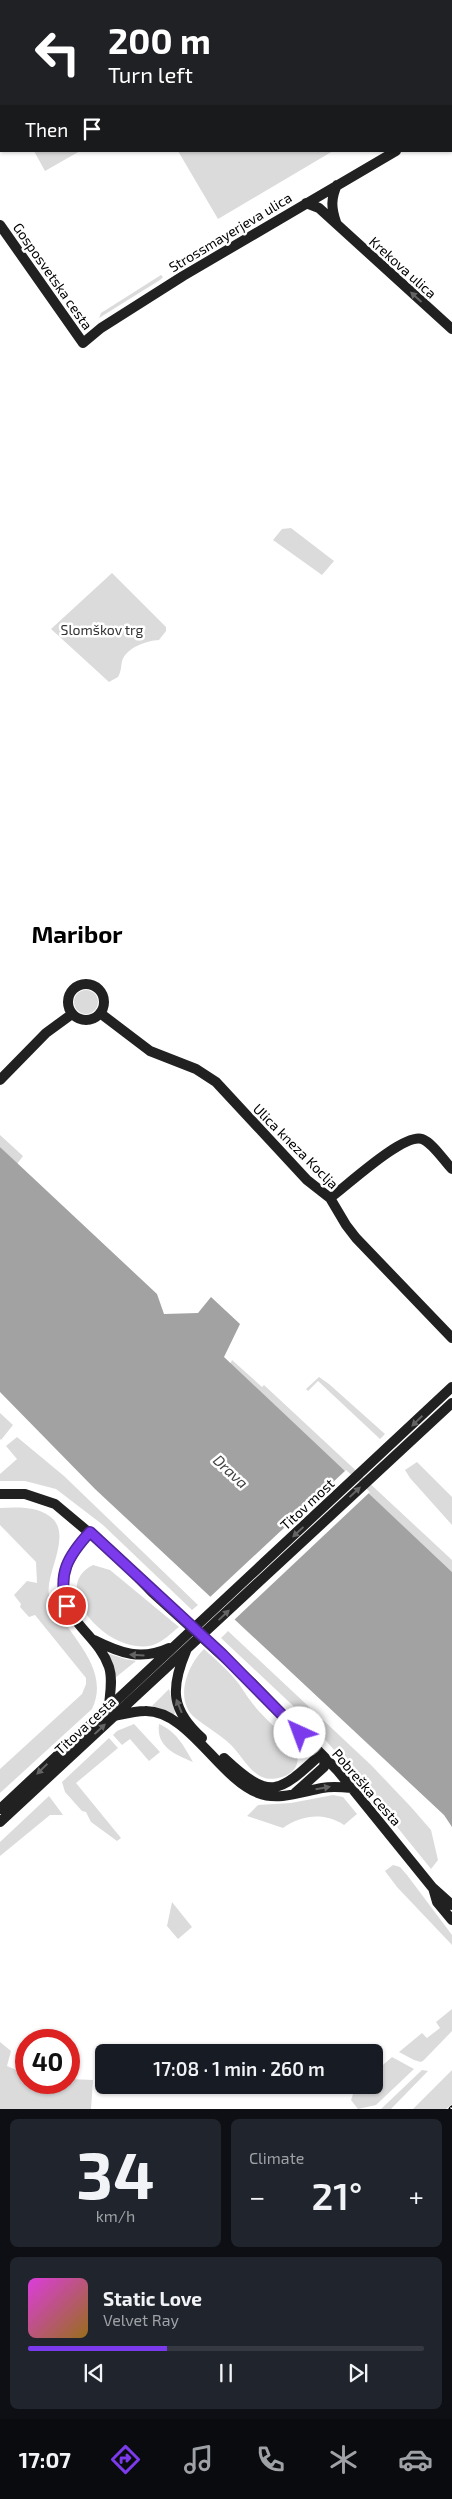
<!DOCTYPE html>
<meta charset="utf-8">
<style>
body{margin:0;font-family:"Exo 2",sans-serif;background:#20242c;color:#f1f3f6;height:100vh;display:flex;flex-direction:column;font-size:19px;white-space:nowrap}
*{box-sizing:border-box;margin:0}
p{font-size:16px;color:#9ea1a6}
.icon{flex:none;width:28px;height:28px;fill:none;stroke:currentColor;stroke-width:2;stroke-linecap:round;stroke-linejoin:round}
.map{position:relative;height:2109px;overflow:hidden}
.side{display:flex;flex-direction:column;gap:10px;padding:10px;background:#0d0f14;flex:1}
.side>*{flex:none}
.top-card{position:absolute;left:0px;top:0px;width:452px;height:152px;box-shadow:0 1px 4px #0004;background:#202124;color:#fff;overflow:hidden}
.speed{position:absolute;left:15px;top:2029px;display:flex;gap:10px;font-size:25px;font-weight:700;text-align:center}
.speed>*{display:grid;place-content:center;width:65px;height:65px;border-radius:50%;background:#171b24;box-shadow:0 1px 4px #0004;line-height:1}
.speed .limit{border:8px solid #d22;background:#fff;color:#111}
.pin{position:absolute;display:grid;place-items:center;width:42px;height:42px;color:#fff;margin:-21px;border:2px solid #fff;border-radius:50%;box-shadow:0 1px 5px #0007}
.me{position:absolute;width:55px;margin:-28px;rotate:317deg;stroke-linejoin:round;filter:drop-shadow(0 0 4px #0008)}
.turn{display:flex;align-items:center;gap:18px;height:105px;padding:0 25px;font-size:22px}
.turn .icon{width:65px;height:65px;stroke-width:2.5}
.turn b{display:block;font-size:35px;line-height:42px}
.then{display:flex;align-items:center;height:48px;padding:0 25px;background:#0003;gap:10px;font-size:19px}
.big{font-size:38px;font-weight:600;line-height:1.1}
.side .card{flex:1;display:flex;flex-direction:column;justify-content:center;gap:8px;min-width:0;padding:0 18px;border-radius:8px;background:#20242c}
.side .dial{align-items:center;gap:0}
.dial b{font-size:65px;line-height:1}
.song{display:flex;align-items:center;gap:15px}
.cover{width:60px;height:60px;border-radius:8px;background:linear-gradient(135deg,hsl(300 70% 55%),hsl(40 70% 35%))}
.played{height:5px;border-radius:2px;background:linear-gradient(90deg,#7c3aed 35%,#363941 35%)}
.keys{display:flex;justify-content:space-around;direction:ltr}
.heat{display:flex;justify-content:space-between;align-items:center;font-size:28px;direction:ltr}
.side .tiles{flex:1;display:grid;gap:10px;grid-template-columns:1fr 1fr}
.card:last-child{grid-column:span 2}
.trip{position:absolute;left:95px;top:2044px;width:288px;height:50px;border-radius:8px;background:#171b24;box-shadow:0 1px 4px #0004;font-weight:600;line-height:50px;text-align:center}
.dock{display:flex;height:80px;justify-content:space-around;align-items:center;background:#090b0e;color:#9ea1a6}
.dock .icon{width:35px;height:35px}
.dock .selected{color:#7c3aed}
.dock b{font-size:22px;color:#f1f3f6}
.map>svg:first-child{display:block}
</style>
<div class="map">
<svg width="452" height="2109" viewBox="0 0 452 2109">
<rect width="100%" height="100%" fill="#fff"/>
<path fill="#dbdbdb" d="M 78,0 L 365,0 L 362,1 Z
M 34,151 L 80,151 L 45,171 Z
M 178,151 L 333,151 L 218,219 Z
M 161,275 L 163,277 L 160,280 L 99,318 L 101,313 Z
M 291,528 L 334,561 L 322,575 L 273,540 L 282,529 Z
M 112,573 L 166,627 L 166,631 L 159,640 C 146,641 127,647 122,661 C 121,667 121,672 118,677 L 109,682 L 51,629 Z
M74 1002a12 12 0 1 1 24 0a12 12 0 1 1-24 0Z
M 0,1135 L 23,1156 L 17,1164 L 0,1147 Z
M 232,1360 L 262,1387 L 264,1385 L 452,1560 L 452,1572 L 230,1364 Z
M 319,1377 L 329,1384 L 385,1434 L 380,1439 L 318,1381 L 308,1391 L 306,1389 Z
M 0,1413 L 13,1425 L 1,1440 L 0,1439 Z
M 17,1437 L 64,1476 L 198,1605 L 192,1610 L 103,1525 L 56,1489 L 25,1481 L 0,1481 L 0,1474 L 17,1459 L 6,1446 Z
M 417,1462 L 452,1497 L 452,1525 L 410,1478 L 405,1470 Z
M 0,1508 C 18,1507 41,1506 54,1520 C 71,1540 42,1579 50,1598 C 66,1634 112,1667 92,1709 L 0,1793 L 0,1769 L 82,1694 L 86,1684 L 86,1678 L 35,1615 L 29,1617 L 20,1607 L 21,1604 L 14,1595 L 27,1581 L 37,1583 L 36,1562 L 0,1525 Z
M 93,1565 L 110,1570 L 179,1627 C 171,1633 163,1642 153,1645 C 111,1658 46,1588 93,1565 Z
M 228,1631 L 371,1765 L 411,1807 L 431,1830 L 438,1860 L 431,1869 L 343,1760 L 304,1716 L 221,1638 Z
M 204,1649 C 216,1660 229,1671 239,1684 C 245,1693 250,1701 257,1709 C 266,1720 293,1742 297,1755 C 302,1774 275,1783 262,1777 C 250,1772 240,1754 231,1745 C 220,1734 206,1727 194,1717 C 174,1699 188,1664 204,1649 Z
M 110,1654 L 125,1659 L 136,1661 L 115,1678 L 108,1655 Z
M 169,1689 L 175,1713 L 173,1715 L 152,1706 Z
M 134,1724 L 160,1752 L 149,1761 L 130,1739 L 122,1745 L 113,1735 L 117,1731 Z
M 159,1724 C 177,1732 183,1745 193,1762 C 175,1754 156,1747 159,1724 Z
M 109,1738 L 118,1748 L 76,1783 L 121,1838 L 117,1841 L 91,1822 L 86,1812 L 82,1811 L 65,1792 L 62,1782 Z
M 333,1795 L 343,1797 L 357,1814 L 344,1825 C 324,1812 302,1815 283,1828 L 247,1816 L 258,1805 L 291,1803 Z
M 49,1796 L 63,1815 L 50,1815 L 0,1856 L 0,1842 Z
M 393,1865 L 400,1867 L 407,1875 L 452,1935 L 452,1945 L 397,1887 L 385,1871 Z
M 172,1902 L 192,1927 L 178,1939 L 167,1926 Z
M 452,2009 L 452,2031 L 424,2060 L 421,2062 L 414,2060 L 399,2052 L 422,2033 L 427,2038 L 440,2028 L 436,2022 Z
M 0,2042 L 11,2051 L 7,2066 L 26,2074 L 26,2082 L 69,2082 L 69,2079 L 93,2080 L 91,2109 L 0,2109 Z
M 392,2057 L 414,2069 L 376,2105 L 358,2109 L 351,2100 L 356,2085 L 359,2085 L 364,2090 L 370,2085 L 374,2085 L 377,2079 L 374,2076 L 377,2073 L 376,2071 Z
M 422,2070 L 428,2071 L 391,2109 L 381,2109 Z
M 452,2070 L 452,2104 L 446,2109 L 413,2109 Z"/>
<path fill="#a2a2a2" d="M 0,1147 L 157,1294 L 164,1314 L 198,1313 L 211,1297 L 240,1324 L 224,1357 L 452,1572 L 452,1827 L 444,1815 L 95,1489 L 0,1392 Z"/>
<path fill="#fff" d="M 346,1470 L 370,1492 L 233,1621 L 209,1598 Z"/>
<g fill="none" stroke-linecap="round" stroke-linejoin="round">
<path stroke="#212121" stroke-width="10" d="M 407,0 L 408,1
M 451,77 L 452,78
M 451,119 L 452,118
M 306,203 L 319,208 L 452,329
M 336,222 C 331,208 331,198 337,185
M 0,225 L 83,343 L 101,328 L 183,276 L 396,151
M68 1002a18 18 0 1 1 36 0a18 18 0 1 1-36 0Z
M 100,1013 L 150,1051 L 196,1069 L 216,1082 L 307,1180 L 330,1198 L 346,1225 L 356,1238 L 452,1338
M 0,1080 L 46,1033 L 72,1014
M 330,1198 C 347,1186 403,1133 422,1139 C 433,1143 444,1161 452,1169
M 0,1494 L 25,1494 L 55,1504 L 117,1556 L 152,1592 L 251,1682 L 338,1771 L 432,1887 L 452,1905
M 90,1532 C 65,1558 50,1592 78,1623 C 89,1637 103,1649 109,1667 C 113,1679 110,1693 109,1705
M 94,1640 C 120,1653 141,1661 169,1648
M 186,1651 C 170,1689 171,1710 202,1738
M 115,1716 C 124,1714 135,1711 145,1711 C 188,1710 219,1778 258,1793 C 278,1801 301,1792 322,1788 C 332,1786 342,1787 352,1788
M 224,1758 C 270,1801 278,1794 321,1754
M 295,1793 L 324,1767 L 325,1758
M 0,1809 L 452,1387
M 0,1822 L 452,1403
M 433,1888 L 437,1902 L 452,1920"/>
<g stroke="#000" stroke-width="5">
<path id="rail" d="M 451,2109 L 452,2108"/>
</g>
<use href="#rail" stroke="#fff" stroke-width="3" stroke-dasharray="9" stroke-linecap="butt"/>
</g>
<defs><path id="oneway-solid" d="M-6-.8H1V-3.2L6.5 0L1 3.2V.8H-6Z" transform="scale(1.25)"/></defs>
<g fill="#646464">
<use href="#oneway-solid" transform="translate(416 297) rotate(-138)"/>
<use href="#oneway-solid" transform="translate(417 1421) rotate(136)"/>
<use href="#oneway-solid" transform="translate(355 1492) rotate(-43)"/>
<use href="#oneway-solid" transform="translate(298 1532) rotate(137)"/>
<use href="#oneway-solid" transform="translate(224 1615) rotate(-43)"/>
<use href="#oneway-solid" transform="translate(137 1655) rotate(-177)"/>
<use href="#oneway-solid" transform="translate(179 1706) rotate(-112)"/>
<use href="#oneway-solid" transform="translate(100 1729) rotate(-43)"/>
<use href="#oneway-solid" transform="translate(42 1769) rotate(136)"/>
<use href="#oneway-solid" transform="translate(323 1788) rotate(-10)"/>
</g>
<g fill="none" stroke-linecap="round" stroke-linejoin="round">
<g stroke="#51269a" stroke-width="12">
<path id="route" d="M 67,1606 C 57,1574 68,1556 90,1532 L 222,1654 L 300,1733"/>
</g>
<use href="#route" stroke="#7c3aed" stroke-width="9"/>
</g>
<g text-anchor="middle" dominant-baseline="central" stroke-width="5" stroke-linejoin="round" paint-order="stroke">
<g font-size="14" fill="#000" stroke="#fff">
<text transform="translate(230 232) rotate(-31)">Strossmayerjeva ulica</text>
<text transform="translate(403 267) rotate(42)">Krekova ulica</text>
<text transform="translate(53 276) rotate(55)">Gosposvetska cesta</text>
<text transform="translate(296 1146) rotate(45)">Ulica kneza Koclja</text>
<text transform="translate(307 1504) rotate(-43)">Titov most</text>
<text transform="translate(85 1725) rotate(-43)">Titova cesta</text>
<text transform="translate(367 1787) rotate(49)">Pobreška cesta</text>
</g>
<g font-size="14" fill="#323232" stroke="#fff">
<text x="102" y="629">Slomškov trg</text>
</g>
<g font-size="15" font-style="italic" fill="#434343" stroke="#fff">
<text transform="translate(231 1471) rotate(43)">Drava</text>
</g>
<g font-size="24" font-weight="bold" fill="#000" stroke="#fff">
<text x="77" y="933">Maribor</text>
</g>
</g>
</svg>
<div class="speed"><div class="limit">40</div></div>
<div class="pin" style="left:67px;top:1606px;background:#d93025"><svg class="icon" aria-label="arrive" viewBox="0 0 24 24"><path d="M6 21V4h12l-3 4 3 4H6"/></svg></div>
<svg class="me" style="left:300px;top:1733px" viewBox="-20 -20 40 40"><circle r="19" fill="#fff"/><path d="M0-13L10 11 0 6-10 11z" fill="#7c3aed"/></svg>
<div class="trip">17:08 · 1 min · 260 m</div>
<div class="top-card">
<div class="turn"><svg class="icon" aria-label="left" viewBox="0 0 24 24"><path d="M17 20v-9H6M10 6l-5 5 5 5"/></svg><div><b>200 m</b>Turn left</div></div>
<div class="then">Then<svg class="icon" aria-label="arrive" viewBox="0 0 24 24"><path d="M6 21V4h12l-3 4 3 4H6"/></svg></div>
</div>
</div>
<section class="side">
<div class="tiles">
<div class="card dial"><b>34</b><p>km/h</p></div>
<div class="card"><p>Climate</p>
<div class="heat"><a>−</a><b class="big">21°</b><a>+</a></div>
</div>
<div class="card">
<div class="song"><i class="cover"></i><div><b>Static Love</b><p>Velvet Ray</p></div></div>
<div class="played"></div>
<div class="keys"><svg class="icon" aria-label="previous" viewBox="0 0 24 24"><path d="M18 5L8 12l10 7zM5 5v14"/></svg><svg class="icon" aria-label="pause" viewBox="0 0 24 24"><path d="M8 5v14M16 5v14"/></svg><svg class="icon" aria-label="next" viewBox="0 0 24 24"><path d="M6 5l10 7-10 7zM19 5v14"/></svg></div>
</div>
</div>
</section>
<nav class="dock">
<b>17:07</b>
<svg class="icon selected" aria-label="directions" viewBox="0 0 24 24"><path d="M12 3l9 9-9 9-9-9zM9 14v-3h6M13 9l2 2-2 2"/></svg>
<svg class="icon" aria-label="music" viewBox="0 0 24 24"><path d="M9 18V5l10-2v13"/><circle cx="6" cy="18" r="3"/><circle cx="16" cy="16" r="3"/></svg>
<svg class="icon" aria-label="phone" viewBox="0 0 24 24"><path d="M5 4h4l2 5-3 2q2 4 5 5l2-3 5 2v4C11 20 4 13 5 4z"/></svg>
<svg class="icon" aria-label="climate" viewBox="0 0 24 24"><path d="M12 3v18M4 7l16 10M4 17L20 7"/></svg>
<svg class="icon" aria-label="car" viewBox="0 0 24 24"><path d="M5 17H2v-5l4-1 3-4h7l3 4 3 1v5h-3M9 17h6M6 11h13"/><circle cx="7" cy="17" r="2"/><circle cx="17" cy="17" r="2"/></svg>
</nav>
